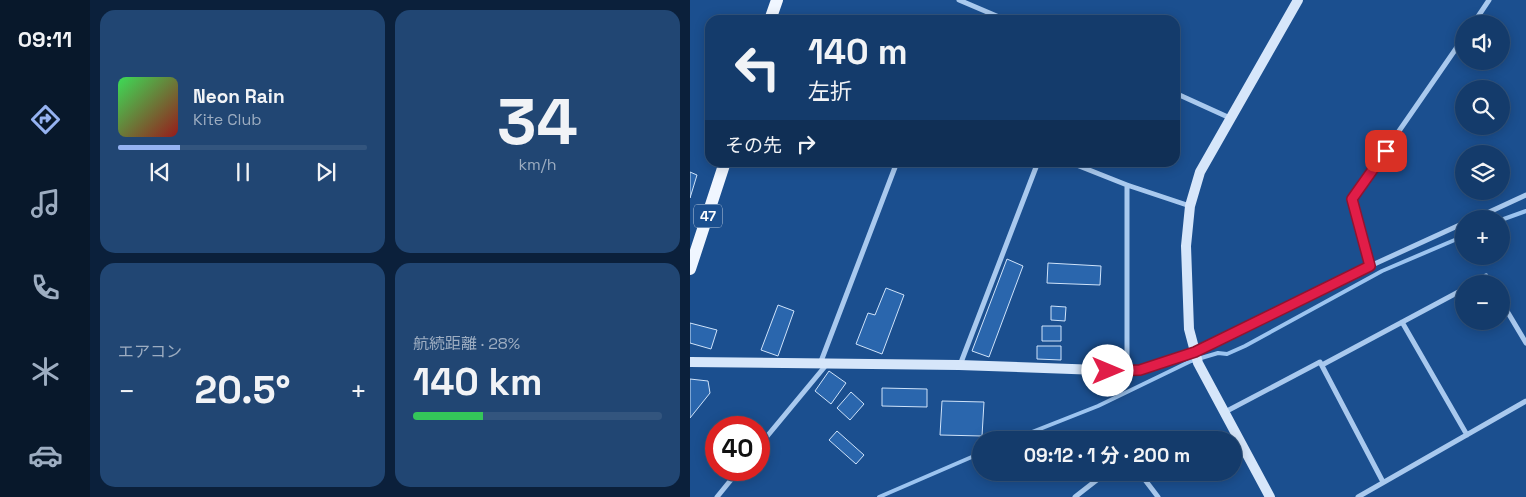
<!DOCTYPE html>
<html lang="ja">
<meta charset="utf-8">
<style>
body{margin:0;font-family:"Space Grotesk","Noto Sans JP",sans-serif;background:#214673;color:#f1f3f6;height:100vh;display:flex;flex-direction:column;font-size:19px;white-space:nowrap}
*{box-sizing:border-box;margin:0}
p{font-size:16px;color:#9dadc1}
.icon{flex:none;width:28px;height:28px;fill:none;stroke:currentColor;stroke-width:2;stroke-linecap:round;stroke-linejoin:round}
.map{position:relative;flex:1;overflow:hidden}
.drawer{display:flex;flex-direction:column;gap:10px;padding:10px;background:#0b203b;width:600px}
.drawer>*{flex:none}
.banner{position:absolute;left:15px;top:15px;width:475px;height:152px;border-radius:15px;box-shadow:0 2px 12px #0003,0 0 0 1px #33557e;background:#143b6b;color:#f1f3f6;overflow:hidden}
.buttons{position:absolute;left:765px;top:15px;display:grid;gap:10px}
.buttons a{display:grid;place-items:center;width:55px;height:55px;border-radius:50%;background:#143b6b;box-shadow:0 2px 12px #0003,0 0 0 1px #33557e;font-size:25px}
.speed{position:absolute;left:15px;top:416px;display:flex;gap:10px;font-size:25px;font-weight:700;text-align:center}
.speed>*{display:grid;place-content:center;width:65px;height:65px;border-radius:50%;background:#143b6b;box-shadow:0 2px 12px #0003,0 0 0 1px #33557e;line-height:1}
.speed .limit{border:8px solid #d22;background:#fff;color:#111}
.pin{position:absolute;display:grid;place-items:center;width:42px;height:42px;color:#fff;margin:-21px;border-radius:10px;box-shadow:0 2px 8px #0006}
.me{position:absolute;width:55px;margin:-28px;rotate:90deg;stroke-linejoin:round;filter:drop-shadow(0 0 4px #0008)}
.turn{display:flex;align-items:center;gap:18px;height:105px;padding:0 20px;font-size:22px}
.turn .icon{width:65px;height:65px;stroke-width:2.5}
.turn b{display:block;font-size:35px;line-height:42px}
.then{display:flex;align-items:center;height:48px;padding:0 20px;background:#0003;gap:10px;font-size:19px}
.big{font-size:38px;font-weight:700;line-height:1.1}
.drawer .widget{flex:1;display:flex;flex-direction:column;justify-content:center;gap:8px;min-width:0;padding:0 18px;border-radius:15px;background:#214673}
.drawer .dial{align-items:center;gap:0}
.dial b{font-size:65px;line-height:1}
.song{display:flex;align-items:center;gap:15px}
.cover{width:60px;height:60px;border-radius:8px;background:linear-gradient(135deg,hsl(130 70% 55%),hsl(0 70% 35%))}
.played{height:5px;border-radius:2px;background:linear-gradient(90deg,#95b2f1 25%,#33557e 25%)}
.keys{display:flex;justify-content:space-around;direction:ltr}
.heat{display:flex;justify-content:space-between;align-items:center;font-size:28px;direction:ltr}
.charge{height:8px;border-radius:4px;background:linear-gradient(90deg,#34c759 28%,#33557e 0)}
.drawer .tiles{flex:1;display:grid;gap:10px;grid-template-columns:repeat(2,1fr)}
.trip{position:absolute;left:282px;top:431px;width:270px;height:50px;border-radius:25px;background:#143b6b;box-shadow:0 2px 12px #0003,0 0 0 1px #33557e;font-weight:700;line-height:50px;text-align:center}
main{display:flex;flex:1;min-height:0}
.tabs{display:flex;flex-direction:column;width:90px;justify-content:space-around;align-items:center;background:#08182b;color:#9dadc1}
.tabs .icon{width:35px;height:35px}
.tabs .current{color:#95b2f1}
.tabs b{font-size:22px;color:#f1f3f6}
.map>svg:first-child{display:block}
</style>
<main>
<nav class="tabs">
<b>09:11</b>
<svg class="icon current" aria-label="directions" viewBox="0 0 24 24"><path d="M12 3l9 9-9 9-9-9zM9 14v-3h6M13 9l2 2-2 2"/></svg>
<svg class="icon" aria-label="music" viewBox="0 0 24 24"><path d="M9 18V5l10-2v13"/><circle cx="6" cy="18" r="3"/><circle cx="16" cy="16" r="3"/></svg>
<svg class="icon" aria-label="phone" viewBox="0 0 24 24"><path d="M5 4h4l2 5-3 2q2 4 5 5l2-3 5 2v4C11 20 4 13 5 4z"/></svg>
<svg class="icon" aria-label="climate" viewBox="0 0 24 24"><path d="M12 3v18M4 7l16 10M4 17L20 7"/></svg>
<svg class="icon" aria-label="car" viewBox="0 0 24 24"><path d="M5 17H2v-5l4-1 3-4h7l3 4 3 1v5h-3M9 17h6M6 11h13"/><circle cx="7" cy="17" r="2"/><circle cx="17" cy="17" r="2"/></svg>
</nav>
<section class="drawer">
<div class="tiles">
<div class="widget">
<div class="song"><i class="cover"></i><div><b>Neon Rain</b><p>Kite Club</p></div></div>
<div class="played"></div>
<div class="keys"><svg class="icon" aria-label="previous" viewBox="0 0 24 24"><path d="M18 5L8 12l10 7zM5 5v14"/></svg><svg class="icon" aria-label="pause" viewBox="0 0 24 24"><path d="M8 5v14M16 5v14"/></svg><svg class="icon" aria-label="next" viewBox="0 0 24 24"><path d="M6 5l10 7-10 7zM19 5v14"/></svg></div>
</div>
<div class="widget dial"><b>34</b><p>km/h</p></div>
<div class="widget"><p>エアコン</p>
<div class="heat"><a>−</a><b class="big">20.5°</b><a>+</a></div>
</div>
<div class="widget"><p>航続距離 · 28%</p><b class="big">140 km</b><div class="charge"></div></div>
</div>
</section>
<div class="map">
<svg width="836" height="497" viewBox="0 0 836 497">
<rect width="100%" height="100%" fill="#1b4f8f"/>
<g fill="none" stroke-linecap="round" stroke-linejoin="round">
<path stroke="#9cc4f0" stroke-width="4" d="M 811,220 L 836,211
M 322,440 L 408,406 L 501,361 L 528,353 L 537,354 L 555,346 L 692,271 L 774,236
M 189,497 L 291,453"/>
</g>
<path fill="#2a66ad" stroke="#cfe3fa" d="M 0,172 L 7,175 L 0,198 Z
M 317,259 L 333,266 L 299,357 L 282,351 Z
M 358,263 L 411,266 L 410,285 L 357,283 Z
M 196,288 L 214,295 L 192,354 L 166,344 L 178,313 L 185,315 Z
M 88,305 L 104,311 L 88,356 L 71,350 Z
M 361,306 L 376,307 L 375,321 L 361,320 Z
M 0,323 L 27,330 L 21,349 L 0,343 Z
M 352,326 L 371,326 L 371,341 L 352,341 Z
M 347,346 L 371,346 L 371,360 L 347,359 Z
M 139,371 L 156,383 L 141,404 L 125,391 Z
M 0,379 L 18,381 L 20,393 L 0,418 Z
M 192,388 L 237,389 L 237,407 L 192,406 Z
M 161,392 L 174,404 L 160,420 L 147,408 Z
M 252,401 L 294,402 L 292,436 L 250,435 Z
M 147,431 L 174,455 L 166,464 L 139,440 Z"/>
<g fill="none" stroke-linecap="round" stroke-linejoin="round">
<path stroke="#a9c9ee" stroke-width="5" d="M 269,0 L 316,20
M 783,24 L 799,0
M 485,93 L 540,118
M 379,162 L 437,185 L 500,206
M 784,219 L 836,195
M 680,266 L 662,199 L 774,37
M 783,284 L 796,276 L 801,284
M 811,301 L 836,343
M 712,322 L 777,435
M 505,352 L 680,266 L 774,223
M 130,364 L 207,162
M 270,365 L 348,162
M 632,365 L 774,289
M 437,371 L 437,185
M 535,412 L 630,362 L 693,482
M 69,446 L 137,364
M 449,472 L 468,497
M 27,497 L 49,470
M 385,497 L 417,472
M 668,497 L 836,401"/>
<path stroke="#d6e6fa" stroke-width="10" d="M 0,362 L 269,365 L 437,371 L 450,370 L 505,352
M 580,497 L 508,363 L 499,329 L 496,246 L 500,206 L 510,172 L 608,0"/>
<path stroke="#f0f6ff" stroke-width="12" d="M 80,20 L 87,0
M 0,269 L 35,162"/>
</g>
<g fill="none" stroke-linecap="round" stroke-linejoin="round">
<g stroke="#92132f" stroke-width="12">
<path id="route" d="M 418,371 L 450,370 L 505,352 L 680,266 L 662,199 L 696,151"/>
</g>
<use href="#route" stroke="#e11d48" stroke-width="9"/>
</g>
<g text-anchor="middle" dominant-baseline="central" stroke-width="5" stroke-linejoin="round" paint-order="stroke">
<rect fill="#1b4f8f" stroke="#bbcadd" stroke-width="1" x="4" y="204.5" width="28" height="23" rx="4"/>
<g font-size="14" font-weight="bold" fill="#fff">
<text x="18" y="216">47</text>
</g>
</g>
</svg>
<div class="buttons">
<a><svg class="icon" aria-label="sound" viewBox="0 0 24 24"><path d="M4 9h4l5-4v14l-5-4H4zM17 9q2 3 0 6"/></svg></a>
<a><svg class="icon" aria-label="search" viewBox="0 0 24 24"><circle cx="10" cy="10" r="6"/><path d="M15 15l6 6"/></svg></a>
<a><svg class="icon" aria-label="layers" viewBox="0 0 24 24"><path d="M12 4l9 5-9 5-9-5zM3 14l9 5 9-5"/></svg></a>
<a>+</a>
<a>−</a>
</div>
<div class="speed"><div class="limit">40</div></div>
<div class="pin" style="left:696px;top:151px;background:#d93025"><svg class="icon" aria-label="arrive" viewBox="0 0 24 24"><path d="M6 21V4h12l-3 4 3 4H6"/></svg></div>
<svg class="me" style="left:418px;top:371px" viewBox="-20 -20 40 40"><circle r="19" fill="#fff"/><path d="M0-13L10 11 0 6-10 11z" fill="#e11d48"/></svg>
<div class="trip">09:12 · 1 分 · 200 m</div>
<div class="banner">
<div class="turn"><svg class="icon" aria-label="left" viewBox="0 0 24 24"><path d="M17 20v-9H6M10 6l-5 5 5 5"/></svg><div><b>140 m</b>左折</div></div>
<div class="then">その先<svg class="icon" aria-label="right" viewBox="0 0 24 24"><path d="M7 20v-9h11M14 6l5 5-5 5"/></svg></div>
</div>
</div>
</main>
